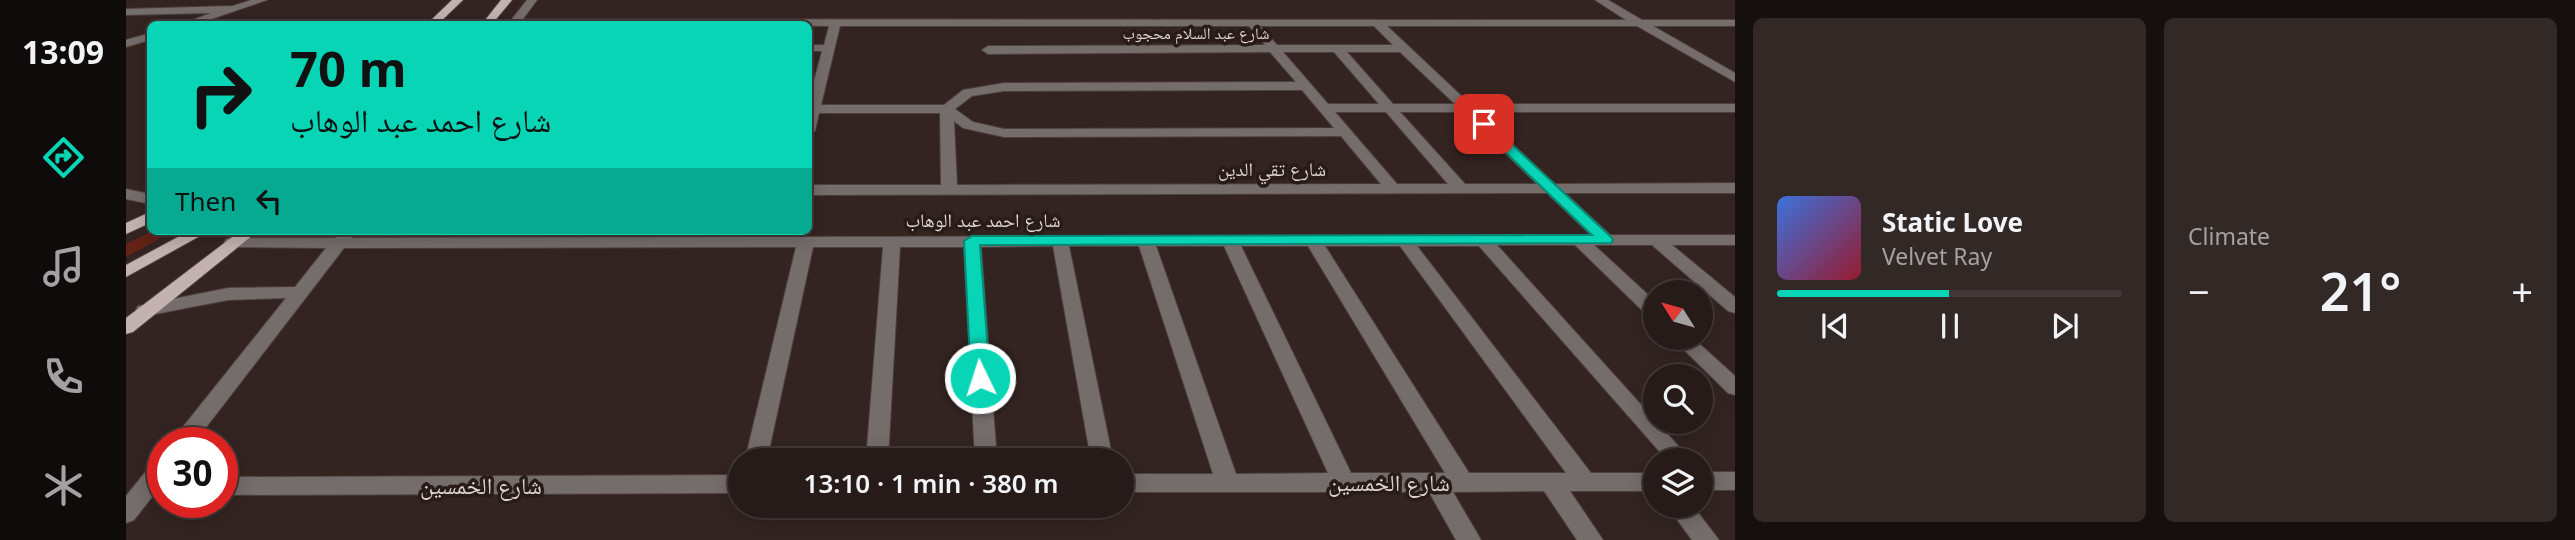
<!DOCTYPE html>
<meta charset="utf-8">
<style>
body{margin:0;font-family:"Noto Sans","Noto Naskh Arabic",sans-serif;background:#322826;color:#f1f3f6;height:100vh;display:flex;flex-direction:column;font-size:26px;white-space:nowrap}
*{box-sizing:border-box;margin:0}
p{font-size:23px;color:#a4a1a2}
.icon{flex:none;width:38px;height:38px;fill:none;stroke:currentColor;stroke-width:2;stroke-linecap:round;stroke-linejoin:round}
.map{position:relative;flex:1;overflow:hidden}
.side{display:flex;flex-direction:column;gap:18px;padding:18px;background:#150f0e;width:840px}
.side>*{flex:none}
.banner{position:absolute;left:21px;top:21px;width:665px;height:214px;border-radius:10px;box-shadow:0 4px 18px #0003,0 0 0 2px #423938;background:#07d5b6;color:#111;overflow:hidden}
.needle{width:46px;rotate:307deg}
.controls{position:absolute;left:1517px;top:280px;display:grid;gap:14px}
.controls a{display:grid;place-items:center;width:70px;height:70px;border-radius:50%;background:#261b19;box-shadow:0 4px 18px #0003,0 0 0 2px #423938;font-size:35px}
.speed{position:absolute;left:21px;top:427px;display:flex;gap:14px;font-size:35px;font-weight:700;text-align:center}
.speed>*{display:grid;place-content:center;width:91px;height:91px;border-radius:50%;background:#261b19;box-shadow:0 4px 18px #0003,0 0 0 2px #423938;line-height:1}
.speed .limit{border:10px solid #d22;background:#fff;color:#111}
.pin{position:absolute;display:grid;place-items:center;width:60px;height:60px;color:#fff;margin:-30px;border-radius:14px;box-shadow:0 4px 10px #0006}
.me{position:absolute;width:77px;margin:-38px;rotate:356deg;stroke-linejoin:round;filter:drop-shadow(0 0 5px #0008)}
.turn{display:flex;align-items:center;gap:24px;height:147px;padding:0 28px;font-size:32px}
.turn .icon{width:91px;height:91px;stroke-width:2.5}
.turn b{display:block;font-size:49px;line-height:60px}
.then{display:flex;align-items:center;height:66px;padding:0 28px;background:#0003;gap:14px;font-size:26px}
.big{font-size:52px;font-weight:600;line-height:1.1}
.side .card{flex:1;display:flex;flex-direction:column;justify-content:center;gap:10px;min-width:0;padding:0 24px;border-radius:10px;background:#322826}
.song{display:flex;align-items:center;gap:21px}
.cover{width:84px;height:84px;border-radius:10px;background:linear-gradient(135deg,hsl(220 70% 55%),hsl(350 70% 35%))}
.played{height:7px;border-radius:4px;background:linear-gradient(90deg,#07d5b6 50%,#423938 50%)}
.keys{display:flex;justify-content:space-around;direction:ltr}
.heat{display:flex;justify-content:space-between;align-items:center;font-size:38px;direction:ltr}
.side .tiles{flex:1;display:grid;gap:18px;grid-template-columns:repeat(2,1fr)}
.trip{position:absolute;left:602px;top:448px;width:406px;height:70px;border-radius:35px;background:#261b19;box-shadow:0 4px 18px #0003,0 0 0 2px #423938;font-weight:600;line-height:70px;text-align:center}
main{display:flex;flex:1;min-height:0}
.tabs{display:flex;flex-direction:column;width:126px;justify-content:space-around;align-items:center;background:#0f0b0a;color:#a4a1a2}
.tabs .icon{width:49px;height:49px}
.tabs .selected{color:#07d5b6}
.tabs b{font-size:32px;color:#f1f3f6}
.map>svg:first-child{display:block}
</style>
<main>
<nav class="tabs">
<b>13:09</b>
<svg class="icon selected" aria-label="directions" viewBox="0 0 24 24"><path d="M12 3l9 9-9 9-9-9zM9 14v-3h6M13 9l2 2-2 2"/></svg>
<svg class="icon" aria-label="music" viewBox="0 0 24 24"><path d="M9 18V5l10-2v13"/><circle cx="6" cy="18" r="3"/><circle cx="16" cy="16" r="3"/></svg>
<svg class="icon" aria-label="phone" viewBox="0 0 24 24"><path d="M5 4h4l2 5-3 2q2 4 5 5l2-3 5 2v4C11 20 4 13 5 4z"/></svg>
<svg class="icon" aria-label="climate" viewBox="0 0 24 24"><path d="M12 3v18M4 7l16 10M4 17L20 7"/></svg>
</nav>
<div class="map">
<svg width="1609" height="540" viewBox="0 0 1609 540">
<rect width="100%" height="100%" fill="#332421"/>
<path fill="#632315" d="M 27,231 L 48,231 L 0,257 L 0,244 Z"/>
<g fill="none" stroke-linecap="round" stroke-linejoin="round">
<g stroke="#4e403d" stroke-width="2">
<path id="minor" d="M 125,0 L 141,0 L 71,24 L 56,24 L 85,13 L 0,15 L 0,9 L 107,6 Z
M 401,0 L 411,0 L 397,19 L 1500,20 L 1469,0 L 1482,0 L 1516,20 L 1609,20 L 1609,26 L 1527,26 L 1609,73 L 1609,82 L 1511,26 L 1261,26 L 1344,104 L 1609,104 L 1609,112 L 1352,112 L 1429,184 L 1609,183 L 1609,193 L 1439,193 L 1484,235 L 1609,235 L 1609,245 L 1546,245 L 1609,297 L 1609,313 L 1602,311 L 1526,245 L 1468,245 L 1530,302 L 1530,319 L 1523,317 L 1449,245 L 1371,245 L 1565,460 L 1541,460 L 1353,246 L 1291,246 L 1465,473 L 1530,473 L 1530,491 L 1444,491 L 1477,540 L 1451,540 L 1418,491 L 1327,492 L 1355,540 L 1330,540 L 1303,492 L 996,492 L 996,474 L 1087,474 L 1013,246 L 943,246 L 987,460 L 965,460 L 927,246 L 855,247 L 871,460 L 849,460 L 838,247 L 774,247 L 762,460 L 740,460 L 757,247 L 687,247 L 641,460 L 619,460 L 670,247 L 218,248 L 68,443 L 44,443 L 160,298 L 102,300 L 19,316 L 12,314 L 10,310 L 12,306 L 102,288 L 169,287 L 200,248 L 100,247 L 98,243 L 100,239 L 106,238 L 209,238 L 218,232 L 224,233 L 226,238 L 1465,235 L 1421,193 L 682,195 L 682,185 L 815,185 L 814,113 L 693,113 L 689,131 L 682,135 L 682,103 L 696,51 L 682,51 L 682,45 L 698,45 L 703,26 L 382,24 ZM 714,26 L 1123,26 L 1139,45 L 862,46 L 856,50 L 862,54 L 1144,52 L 1170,82 L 878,83 L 837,90 L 818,105 L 695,105 ZM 1134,26 L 1248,26 L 1267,45 L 1151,45 ZM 1157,52 L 1208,52 L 1253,104 L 1202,104 ZM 1221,52 L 1274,52 L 1329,104 L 1267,104 ZM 1176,90 L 1208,128 L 878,129 L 847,122 L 829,109 L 846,96 L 878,91 ZM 1209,112 L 1260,112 L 1322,184 L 1271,184 ZM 1274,112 L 1337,112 L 1411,184 L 1339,184 ZM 828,121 L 837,128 L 878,137 L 1215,136 L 1255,184 L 831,185 ZM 1030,246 L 1098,246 L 1202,473 L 1110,474 ZM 1115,246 L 1182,246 L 1319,473 L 1225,473 ZM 1199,246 L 1274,246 L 1440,473 L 1343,473 Z
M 24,33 L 24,40 L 0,47 L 0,40 Z
M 0,189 L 24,194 L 24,204 L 0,199 Z
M 1546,338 L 1567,338 L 1609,376 L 1609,395 L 1602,393 Z
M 37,457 L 37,483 L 8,520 L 0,523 L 0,496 L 29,460 Z
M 1575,472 L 1609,472 L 1609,490 L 1575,490 Z
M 614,475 L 614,493 L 96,495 L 96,477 Z
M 1541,506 L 1567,506 L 1593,540 L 1566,540 Z"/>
</g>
<g stroke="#4e403d" stroke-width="2">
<path id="major" d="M 326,0 L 337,0 L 312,24 L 301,24 Z
M 375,0 L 386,0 L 366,24 L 356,24 Z
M 323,21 L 346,21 L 351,24 L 318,24 Z
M 24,212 L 24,223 L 0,234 L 0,223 Z
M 63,231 L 83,231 L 0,277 L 0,265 Z
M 114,231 L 132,231 L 7,332 L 0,334 L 0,318 Z"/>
</g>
<use href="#minor" fill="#756d6b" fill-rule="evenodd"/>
<use href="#major" fill="#c3b2af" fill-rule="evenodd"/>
</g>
<path fill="#07d5b6" stroke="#058a76" stroke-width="2" d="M 1358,121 L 1362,122 L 1485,237 L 1487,240 L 1485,243 L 854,245 L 864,378 L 861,382 L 848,382 L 845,378 L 838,241 L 846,236 L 1466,235 L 1353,127 L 1353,122 Z"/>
<g text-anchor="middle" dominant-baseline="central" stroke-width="7" stroke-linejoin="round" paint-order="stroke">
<g font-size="16" fill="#ded4d1" stroke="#291b17">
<text x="1070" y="33">شارع عبد السلام محجوب</text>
</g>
<g font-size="19" fill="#ded4d1" stroke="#291b17">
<text x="1146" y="169">شارع تقي الدين</text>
<text x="857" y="220">شارع احمد عبد الوهاب</text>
</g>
<g font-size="23" fill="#ded4d1" stroke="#291b17">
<text x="1263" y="482">شارع الخمسين</text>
<text x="355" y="485">شارع الخمسين</text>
</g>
</g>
</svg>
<div class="controls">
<a><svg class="needle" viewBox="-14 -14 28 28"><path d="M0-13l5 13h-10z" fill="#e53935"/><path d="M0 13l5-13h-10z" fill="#a4a1a2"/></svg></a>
<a><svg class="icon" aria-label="search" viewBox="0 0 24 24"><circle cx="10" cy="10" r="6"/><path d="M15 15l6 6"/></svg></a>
<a><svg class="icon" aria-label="layers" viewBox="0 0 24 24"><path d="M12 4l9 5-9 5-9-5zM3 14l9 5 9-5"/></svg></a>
</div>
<div class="speed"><div class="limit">30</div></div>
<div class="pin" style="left:1358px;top:124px;background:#d93025"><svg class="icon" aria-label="arrive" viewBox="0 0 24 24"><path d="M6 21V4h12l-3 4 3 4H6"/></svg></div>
<svg class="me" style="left:854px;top:378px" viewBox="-20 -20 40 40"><circle r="17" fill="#07d5b6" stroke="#fff" stroke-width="3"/><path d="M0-11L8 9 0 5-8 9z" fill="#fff"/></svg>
<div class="trip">13:10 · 1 min · 380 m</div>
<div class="banner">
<div class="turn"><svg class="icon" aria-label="right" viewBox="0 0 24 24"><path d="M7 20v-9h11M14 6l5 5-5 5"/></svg><div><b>70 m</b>شارع احمد عبد الوهاب</div></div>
<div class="then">Then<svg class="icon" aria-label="left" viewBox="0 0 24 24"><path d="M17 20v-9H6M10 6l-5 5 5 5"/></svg></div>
</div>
</div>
<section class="side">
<div class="tiles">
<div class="card">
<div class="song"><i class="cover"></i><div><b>Static Love</b><p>Velvet Ray</p></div></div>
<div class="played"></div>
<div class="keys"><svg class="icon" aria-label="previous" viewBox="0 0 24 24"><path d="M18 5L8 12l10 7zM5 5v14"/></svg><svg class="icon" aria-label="pause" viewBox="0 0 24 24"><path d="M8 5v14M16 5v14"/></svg><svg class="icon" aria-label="next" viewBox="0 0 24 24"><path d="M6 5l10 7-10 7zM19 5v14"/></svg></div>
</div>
<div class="card"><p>Climate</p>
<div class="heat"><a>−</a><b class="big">21°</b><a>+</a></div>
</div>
</div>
</section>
</main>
